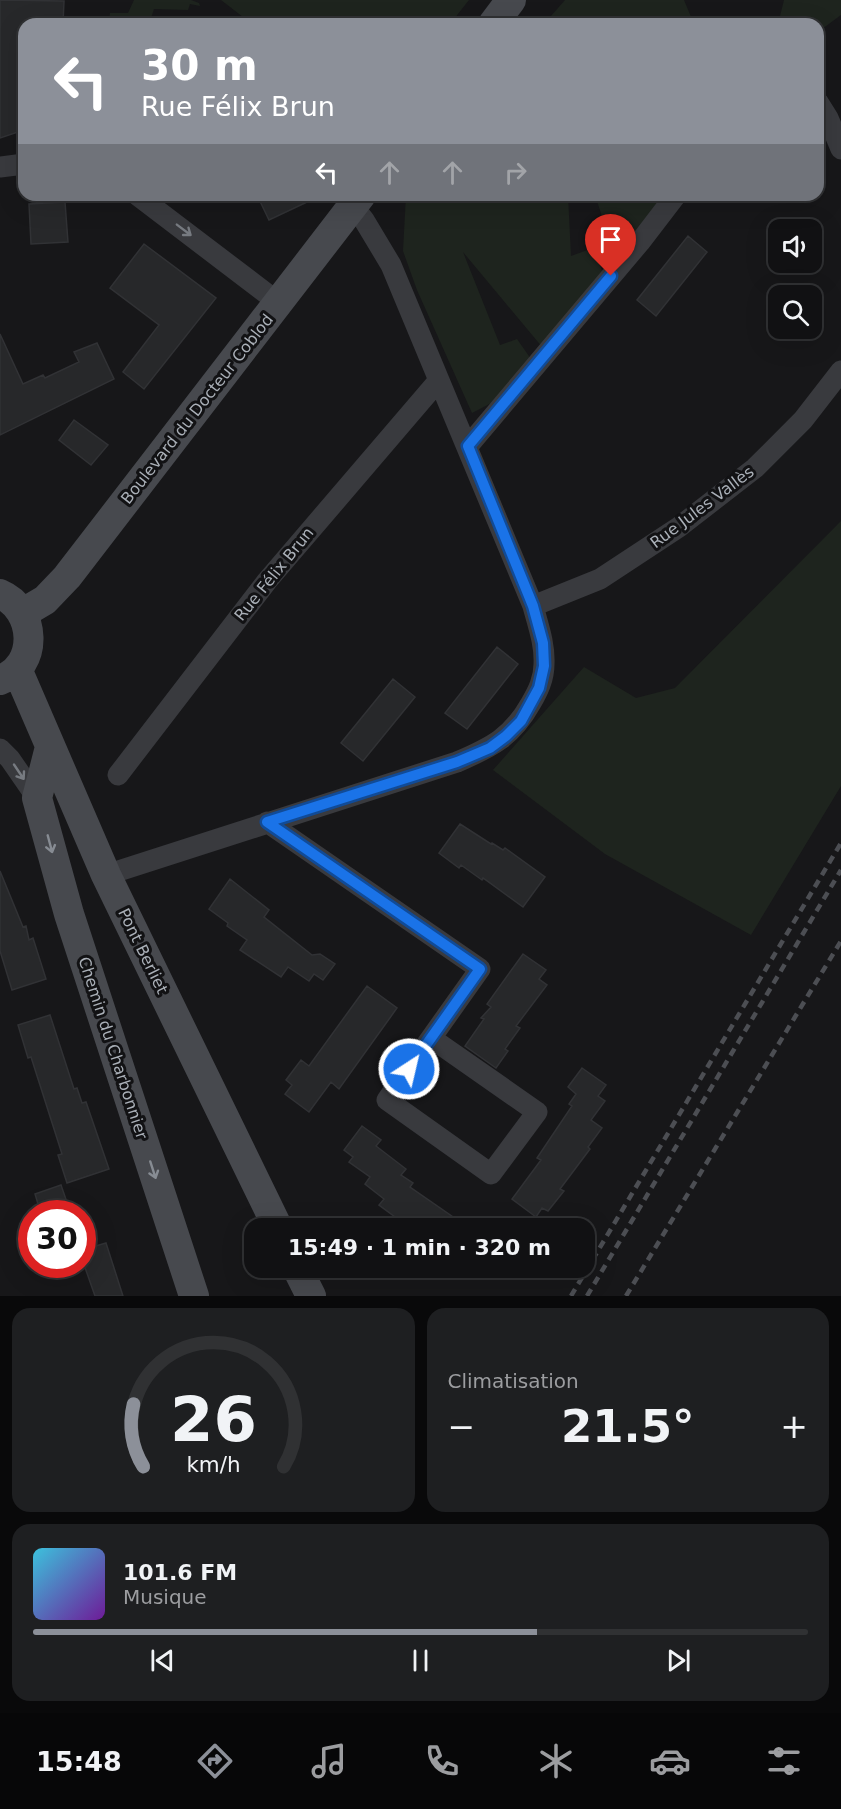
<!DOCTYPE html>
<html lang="fr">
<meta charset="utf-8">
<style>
body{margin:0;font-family:"DejaVu Sans",sans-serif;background:#1e1f21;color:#f1f3f6;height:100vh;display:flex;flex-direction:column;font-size:22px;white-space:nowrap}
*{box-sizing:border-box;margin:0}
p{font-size:20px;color:#9c9da0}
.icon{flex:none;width:33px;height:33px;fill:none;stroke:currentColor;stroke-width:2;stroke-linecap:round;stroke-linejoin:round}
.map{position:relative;height:1296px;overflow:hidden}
.panel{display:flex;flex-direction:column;gap:12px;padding:12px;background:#09090a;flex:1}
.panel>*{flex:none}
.banner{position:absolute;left:18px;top:18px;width:806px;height:183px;border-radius:18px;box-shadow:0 6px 24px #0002,0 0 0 2px #303133;background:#8c9099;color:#fff;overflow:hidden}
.controls{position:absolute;left:768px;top:219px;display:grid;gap:12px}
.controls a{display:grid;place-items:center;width:54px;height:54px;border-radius:12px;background:#111113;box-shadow:0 6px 24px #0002,0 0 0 2px #303133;font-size:30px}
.speed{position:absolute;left:18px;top:1200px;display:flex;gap:12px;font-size:30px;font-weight:700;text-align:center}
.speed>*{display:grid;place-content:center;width:78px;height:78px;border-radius:50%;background:#111113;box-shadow:0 6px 24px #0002,0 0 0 2px #303133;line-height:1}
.speed .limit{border:9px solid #d22;background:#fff;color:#111}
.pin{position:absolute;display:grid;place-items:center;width:51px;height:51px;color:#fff;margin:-62px -26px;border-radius:50% 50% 50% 0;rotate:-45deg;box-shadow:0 0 6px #0007}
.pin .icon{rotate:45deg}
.me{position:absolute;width:66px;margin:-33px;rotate:35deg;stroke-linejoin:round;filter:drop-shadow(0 0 4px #0008)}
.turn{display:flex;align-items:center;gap:21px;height:126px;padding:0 24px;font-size:27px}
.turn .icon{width:78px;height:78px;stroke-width:2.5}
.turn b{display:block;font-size:42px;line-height:51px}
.lanes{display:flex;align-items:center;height:57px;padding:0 24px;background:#0003;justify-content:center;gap:30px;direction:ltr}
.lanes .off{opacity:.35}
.big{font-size:45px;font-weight:700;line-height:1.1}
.panel .tile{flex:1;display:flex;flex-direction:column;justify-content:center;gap:9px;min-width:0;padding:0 21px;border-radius:18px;background:#1e1f21}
.panel .dial{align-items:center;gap:0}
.dial svg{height:156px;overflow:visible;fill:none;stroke:#303133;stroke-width:7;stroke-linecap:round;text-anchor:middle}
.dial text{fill:#f1f3f6;stroke:none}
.song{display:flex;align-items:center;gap:18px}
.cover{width:72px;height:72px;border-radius:9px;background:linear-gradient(135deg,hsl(190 70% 55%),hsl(280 70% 35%))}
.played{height:6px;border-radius:3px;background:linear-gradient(90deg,#8c9099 65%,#303133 65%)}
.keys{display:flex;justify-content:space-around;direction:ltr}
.heat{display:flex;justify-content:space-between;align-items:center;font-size:33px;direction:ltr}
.panel .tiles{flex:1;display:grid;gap:12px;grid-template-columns:1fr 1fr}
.tile:last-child{grid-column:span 2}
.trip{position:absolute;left:244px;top:1218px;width:351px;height:60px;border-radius:18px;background:#111113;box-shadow:0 6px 24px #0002,0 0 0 2px #303133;font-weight:700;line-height:60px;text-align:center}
.tab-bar{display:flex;height:96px;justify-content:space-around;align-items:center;background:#070708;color:#9c9da0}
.tab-bar .icon{width:42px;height:42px}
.tab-bar .current{color:#8c9099}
.tab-bar b{font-size:27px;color:#f1f3f6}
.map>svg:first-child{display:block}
</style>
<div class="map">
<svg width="841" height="1296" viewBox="0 0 841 1296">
<rect width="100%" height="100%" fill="#171719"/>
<path fill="#1e241e" d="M 134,0 L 191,0 L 199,3 L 200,6 L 190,4 L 188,10 L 154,9 L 149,24 L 121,24 L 109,20 L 110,13 L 128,13 Z
M 221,0 L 469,0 L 450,24 L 252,24 Z
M 565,0 L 684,0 L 694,24 L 544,24 Z
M 784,0 L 841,0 L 841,15 L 818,32 L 818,24 L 778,24 Z
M 406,195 L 568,195 L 571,256 L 593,248 L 603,273 L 543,348 L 463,252 L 500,345 L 517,339 L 531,359 L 503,397 L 472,413 L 417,290 L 403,251 Z
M 595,195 L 664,195 L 616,259 Z
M 841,521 L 841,786 L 751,935 L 605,854 L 493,770 L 584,667 L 636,698 L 675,688 Z"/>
<path fill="#27282a" stroke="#313235" stroke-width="1.5" d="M 0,0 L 64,1 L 63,24 L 24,24 L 24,130 L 0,138 Z
M 257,195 L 322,195 L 269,220 Z
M 65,202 L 68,242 L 31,244 L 29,204 Z
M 688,236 L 707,252 L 656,316 L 637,300 Z
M 144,244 L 216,298 L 144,389 L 123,372 L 159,325 L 110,288 Z
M 0,334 L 23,384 L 43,375 L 45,378 L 79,362 L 74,352 L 97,343 L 114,379 L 0,435 Z
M 74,420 L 108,445 L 91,465 L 59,440 Z
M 497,647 L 518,664 L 467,729 L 445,713 Z
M 393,679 L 415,697 L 363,761 L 341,743 Z
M 460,824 L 491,844 L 492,843 L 503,850 L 505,848 L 545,877 L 523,907 L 483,878 L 482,880 L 461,865 L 459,868 L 439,853 Z
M 0,871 L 23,927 L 26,926 L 29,940 L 33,938 L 46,979 L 12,990 L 0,951 Z
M 230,879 L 269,910 L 264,917 L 312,955 L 320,954 L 335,964 L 323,980 L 314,974 L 309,981 L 288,967 L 281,977 L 240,950 L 247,940 L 227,926 L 228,923 L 209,909 Z
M 523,954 L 546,970 L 539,979 L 547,985 L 516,1026 L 520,1028 L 505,1049 L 508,1051 L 496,1068 L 465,1046 L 484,1019 L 481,1018 L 491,1007 L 487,1004 Z
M 367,986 L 397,1008 L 339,1089 L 331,1082 L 309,1112 L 285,1094 L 292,1085 L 286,1080 L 301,1060 L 309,1066 Z
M 50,1015 L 74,1089 L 77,1088 L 82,1103 L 86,1102 L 109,1169 L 67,1183 L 58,1155 L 62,1154 L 31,1057 L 28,1058 L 18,1025 Z
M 582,1068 L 606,1085 L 598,1096 L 605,1101 L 591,1120 L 602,1128 L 588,1147 L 590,1149 L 560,1189 L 564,1191 L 548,1211 L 542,1208 L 536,1217 L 512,1199 L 541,1160 L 537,1158 L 572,1106 L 569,1104 L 576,1094 L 568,1087 Z
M 362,1126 L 381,1140 L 376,1146 L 406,1169 L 401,1175 L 413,1183 L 410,1187 L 469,1228 L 393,1228 L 399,1220 L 379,1205 L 384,1199 L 365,1184 L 370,1177 L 349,1162 L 353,1157 L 344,1150 Z
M 61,1185 L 71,1214 L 41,1214 L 35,1194 Z
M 106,1243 L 123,1296 L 95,1296 L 82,1259 L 82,1250 Z"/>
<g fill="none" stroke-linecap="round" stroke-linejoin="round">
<path stroke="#393a3e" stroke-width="21" d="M 818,102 L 828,118 L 841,149
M 0,167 L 24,164
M 137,195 L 279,303
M 468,446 L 640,242 L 676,195
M 533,606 L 600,579 L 679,527 L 755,468 L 803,420 L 841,371
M 0,749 L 10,759 L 37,798
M 118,775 L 267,581 L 439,380
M 267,822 L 480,969 L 387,1100 L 491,1174 L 537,1112 L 431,1038
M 106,875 L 457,762 C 492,747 512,737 531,703 C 538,691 544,679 544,664 C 545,644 538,625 533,606 L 391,265 L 364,220 L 353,206"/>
<path stroke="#47494e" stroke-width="30" d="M 493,24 L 511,0
M 0,594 C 36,609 40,666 0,680
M 23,613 L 45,600 L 67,577 L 361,195
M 17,669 L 106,875 L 278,1228
M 50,747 L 37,798 L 69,914 L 194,1296
M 297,1268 L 311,1296"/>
<path stroke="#4c4e53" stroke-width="4.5" stroke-dasharray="8 6" stroke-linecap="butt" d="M 571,1296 L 841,843
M 587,1296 L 841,870
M 626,1296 L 841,941"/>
</g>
<defs><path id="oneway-shaft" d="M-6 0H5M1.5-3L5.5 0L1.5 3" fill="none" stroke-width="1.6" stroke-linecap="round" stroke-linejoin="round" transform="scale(1.5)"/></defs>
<g stroke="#777b81">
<use href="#oneway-shaft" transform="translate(184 230) rotate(37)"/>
<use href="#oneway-shaft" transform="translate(19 772) rotate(56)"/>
</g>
<g stroke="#878c93">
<use href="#oneway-shaft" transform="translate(50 844) rotate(75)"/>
<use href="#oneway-shaft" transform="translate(153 1170) rotate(72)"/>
</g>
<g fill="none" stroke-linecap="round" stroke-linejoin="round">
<g stroke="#114b97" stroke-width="15">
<path id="route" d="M 409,1069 L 480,969 L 267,822 L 457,762 L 490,748 L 506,736 L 521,721 L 539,688 L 544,666 L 543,643 L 533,606 L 468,446 L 611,276"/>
</g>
<use href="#route" stroke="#1a73e8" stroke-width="10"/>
</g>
<g text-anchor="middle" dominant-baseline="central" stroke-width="6" stroke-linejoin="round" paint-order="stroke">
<g font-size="16" fill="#aab0b8" stroke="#121214">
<text transform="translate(197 409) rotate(-52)">Boulevard du Docteur Coblod</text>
<text transform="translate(702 507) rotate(-37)">Rue Jules Vallès</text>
<text transform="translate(274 574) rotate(-51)">Rue Félix Brun</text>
<text transform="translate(143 951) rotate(64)">Pont Berliet</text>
<text transform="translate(113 1048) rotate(72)">Chemin du Charbonnier</text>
</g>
</g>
</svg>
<div class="controls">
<a><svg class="icon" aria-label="sound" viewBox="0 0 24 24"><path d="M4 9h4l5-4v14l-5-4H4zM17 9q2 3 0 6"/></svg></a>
<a><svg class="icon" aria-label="search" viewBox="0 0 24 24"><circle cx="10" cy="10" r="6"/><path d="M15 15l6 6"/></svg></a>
</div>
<div class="speed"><div class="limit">30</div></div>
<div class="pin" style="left:611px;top:276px;background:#d93025"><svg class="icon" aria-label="arrive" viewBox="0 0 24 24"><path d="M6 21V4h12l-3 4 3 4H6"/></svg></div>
<svg class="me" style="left:409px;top:1069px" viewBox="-20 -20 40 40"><circle r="17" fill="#1a73e8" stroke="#fff" stroke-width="3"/><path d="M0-11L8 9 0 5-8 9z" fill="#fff"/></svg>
<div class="trip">15:49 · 1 min · 320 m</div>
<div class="banner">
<div class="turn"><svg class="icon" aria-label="left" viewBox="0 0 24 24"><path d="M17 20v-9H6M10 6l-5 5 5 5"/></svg><div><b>30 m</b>Rue Félix Brun</div></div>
<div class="lanes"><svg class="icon" aria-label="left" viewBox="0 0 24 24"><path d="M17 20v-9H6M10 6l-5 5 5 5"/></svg><svg class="icon off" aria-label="ahead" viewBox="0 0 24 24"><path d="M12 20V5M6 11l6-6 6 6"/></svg><svg class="icon off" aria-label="ahead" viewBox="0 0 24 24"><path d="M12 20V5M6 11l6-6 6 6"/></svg><svg class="icon off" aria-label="right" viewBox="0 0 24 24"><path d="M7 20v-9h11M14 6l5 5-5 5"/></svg></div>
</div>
</div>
<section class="panel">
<div class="tiles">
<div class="tile dial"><svg viewBox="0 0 100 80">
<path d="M14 69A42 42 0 1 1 86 69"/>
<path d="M14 69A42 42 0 0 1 9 37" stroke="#8c9099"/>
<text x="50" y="56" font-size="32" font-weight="700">26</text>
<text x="50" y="72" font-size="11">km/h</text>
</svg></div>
<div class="tile"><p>Climatisation</p>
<div class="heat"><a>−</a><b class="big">21.5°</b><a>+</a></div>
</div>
<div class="tile">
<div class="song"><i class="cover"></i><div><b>101.6 FM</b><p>Musique</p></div></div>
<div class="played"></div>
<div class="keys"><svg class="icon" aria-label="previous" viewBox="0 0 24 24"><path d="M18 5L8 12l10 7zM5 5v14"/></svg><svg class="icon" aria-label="pause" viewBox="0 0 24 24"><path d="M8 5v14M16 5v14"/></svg><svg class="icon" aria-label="next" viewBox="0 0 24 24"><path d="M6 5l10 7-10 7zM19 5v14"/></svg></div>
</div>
</div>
</section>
<nav class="tab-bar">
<b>15:48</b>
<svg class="icon current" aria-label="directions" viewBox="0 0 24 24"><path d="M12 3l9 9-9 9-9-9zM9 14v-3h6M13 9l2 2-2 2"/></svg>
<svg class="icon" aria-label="music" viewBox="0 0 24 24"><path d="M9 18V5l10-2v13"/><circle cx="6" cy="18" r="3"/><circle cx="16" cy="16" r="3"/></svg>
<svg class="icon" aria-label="phone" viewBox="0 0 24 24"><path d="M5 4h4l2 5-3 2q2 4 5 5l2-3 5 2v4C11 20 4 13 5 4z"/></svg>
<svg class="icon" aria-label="climate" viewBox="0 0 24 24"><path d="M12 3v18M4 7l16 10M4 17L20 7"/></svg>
<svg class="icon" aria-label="car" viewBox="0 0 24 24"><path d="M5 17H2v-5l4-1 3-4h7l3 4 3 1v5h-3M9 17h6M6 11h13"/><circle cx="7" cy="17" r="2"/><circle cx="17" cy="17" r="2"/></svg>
<svg class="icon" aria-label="filters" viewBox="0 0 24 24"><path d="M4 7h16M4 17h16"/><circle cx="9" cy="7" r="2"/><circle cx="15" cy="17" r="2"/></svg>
</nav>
